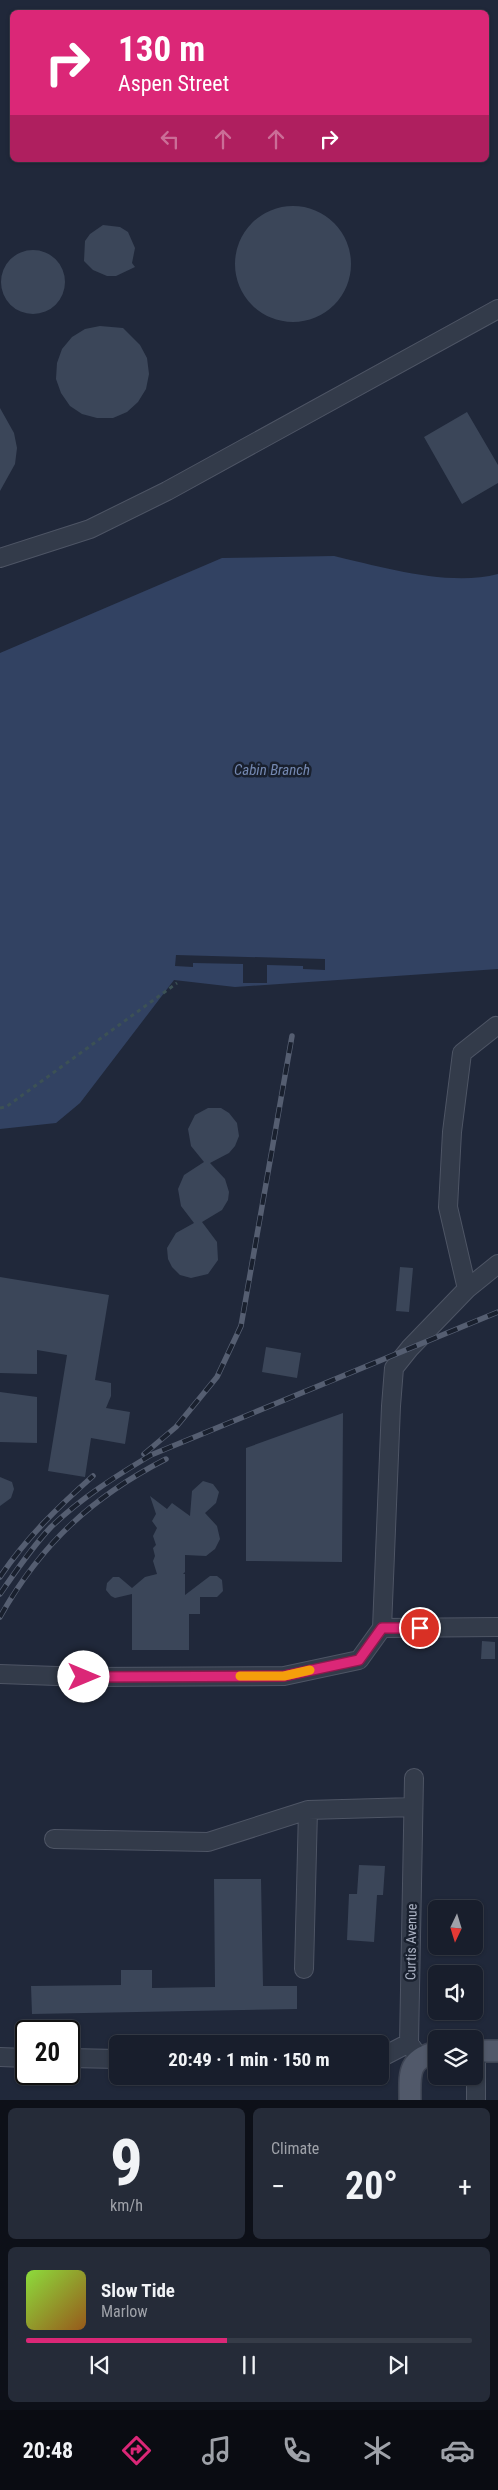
<!DOCTYPE html>
<meta charset="utf-8">
<style>
body{margin:0;font-family:"Roboto Condensed",sans-serif;background:#252b38;color:#f1f3f6;height:100vh;display:flex;flex-direction:column;font-size:19px;white-space:nowrap}
*{box-sizing:border-box;margin:0}
p{font-size:16px;color:#9fa2a9}
.icon{flex:none;width:28px;height:28px;fill:none;stroke:currentColor;stroke-width:2;stroke-linecap:round;stroke-linejoin:round}
.map{position:relative;height:2100px;overflow:hidden}
.side{display:flex;flex-direction:column;gap:8px;padding:8px;background:#0d1018;flex:1}
.side>*{flex:none}
.banner{position:absolute;left:10px;top:10px;width:479px;height:152px;border-radius:8px;box-shadow:0 1px 4px #0004,0 0 0 1px #363c48;background:#db2777;color:#fff;overflow:hidden}
.needle{width:32px;rotate:184deg}
.fabs{position:absolute;left:428px;top:1900px;display:grid;gap:10px}
.fabs a{display:grid;place-items:center;width:55px;height:55px;border-radius:8px;background:#181e2c;box-shadow:0 1px 4px #0004,0 0 0 1px #363c48;font-size:25px}
.speed{position:absolute;left:15px;top:2020px;display:flex;gap:10px;font-size:25px;font-weight:700;text-align:center}
.speed>*{display:grid;place-content:center;width:65px;height:65px;border-radius:50%;background:#181e2c;box-shadow:0 1px 4px #0004,0 0 0 1px #363c48;line-height:1}
.speed .limit{border:2px solid #111;border-radius:8px;background:#fff;color:#111}
.pin{position:absolute;display:grid;place-items:center;width:42px;height:42px;color:#fff;margin:-21px;border:2px solid #fff;border-radius:50%;box-shadow:0 1px 5px #0007}
.me{position:absolute;width:55px;margin:-28px;rotate:90deg;stroke-linejoin:round;filter:drop-shadow(0 0 4px #0008)}
.turn{display:flex;align-items:center;gap:18px;height:105px;padding:0 25px;font-size:22px}
.turn .icon{width:65px;height:65px;stroke-width:2.5}
.turn b{display:block;font-size:35px;line-height:42px}
.lanes{display:flex;align-items:center;height:48px;padding:0 25px;background:#0003;justify-content:center;gap:25px;direction:ltr}
.lanes .off{opacity:.35}
.big{font-size:38px;font-weight:700;line-height:1.1}
.side .widget{flex:1;display:flex;flex-direction:column;justify-content:center;gap:8px;min-width:0;padding:0 18px;border-radius:8px;background:#252b38}
.side .dial{align-items:center;gap:0}
.dial b{font-size:65px;line-height:1}
.song{display:flex;align-items:center;gap:15px}
.cover{width:60px;height:60px;border-radius:8px;background:linear-gradient(135deg,hsl(90 70% 55%),hsl(30 70% 35%))}
.played{height:5px;border-radius:2px;background:linear-gradient(90deg,#db2777 45%,#363c48 45%)}
.keys{display:flex;justify-content:space-around;direction:ltr}
.heat{display:flex;justify-content:space-between;align-items:center;font-size:28px;direction:ltr}
.side .tiles{flex:1;display:grid;gap:8px;grid-template-columns:1fr 1fr}
.widget:last-child{grid-column:span 2}
.trip{position:absolute;left:109px;top:2035px;width:280px;height:50px;border-radius:8px;background:#181e2c;box-shadow:0 1px 4px #0004,0 0 0 1px #363c48;font-weight:700;line-height:50px;text-align:center}
.tab-bar{display:flex;height:80px;justify-content:space-around;align-items:center;background:#0a0c12;color:#9fa2a9}
.tab-bar .icon{width:35px;height:35px}
.tab-bar .current{color:#db2777}
.tab-bar b{font-size:22px;color:#f1f3f6}
.map>svg:first-child{display:block}
</style>
<div class="map">
<svg width="498" height="2100" viewBox="0 0 498 2100">
<rect width="100%" height="100%" fill="#20283a"/>
<path fill="#324262" d="M 334,556 C 382,567 449,587 498,574 L 498,969 L 235,987 L 174,980 L 80,1103 L 56,1123 L 0,1129 L 0,653 L 222,558 Z"/>
<path fill="#20283a" d="M 176,955 L 325,959 L 325,970 L 303,969 L 303,966 L 267,965 L 267,983 L 243,983 L 243,964 L 193,963 L 193,967 L 175,966 Z"/>
<path fill="#3b4659" d="M235 264a58 58 0 1 1 116 0a58 58 0 1 1-116 0Z
M 103,225 L 120,227 L 128,232 L 135,248 L 132,263 L 135,267 L 116,276 L 107,276 L 93,270 L 84,261 L 85,241 L 90,234 Z
M1 282a32 32 0 1 1 64 0a32 32 0 1 1-64 0Z
M 100,326 L 123,328 L 140,345 L 147,358 L 149,374 L 146,389 L 138,402 L 127,412 L 113,418 L 97,418 L 82,414 L 70,406 L 61,393 L 56,379 L 57,363 L 62,349 L 72,337 L 85,329 Z
M 0,408 L 14,433 L 17,448 L 15,464 L 0,491 Z
M 467,412 L 498,465 L 498,483 L 462,504 L 424,437 Z
M 208,1108 L 221,1108 L 229,1113 L 237,1123 L 239,1136 L 235,1146 L 229,1153 L 210,1163 L 225,1179 L 229,1192 L 228,1200 L 222,1210 L 202,1222 L 217,1242 L 218,1260 L 208,1274 L 191,1278 L 180,1275 L 172,1267 L 168,1259 L 167,1248 L 176,1233 L 194,1223 L 181,1206 L 178,1189 L 184,1175 L 204,1162 L 191,1146 L 188,1129 L 195,1115 Z
M 400,1267 L 413,1268 L 409,1312 L 396,1311 Z
M 0,1277 L 109,1295 L 95,1380 L 111,1383 L 111,1396 L 106,1408 L 130,1412 L 125,1444 L 91,1438 L 85,1477 L 48,1471 L 67,1355 L 37,1350 L 37,1374 L 0,1373 Z
M 266,1347 L 301,1353 L 297,1378 L 262,1372 Z
M 0,1392 L 37,1397 L 37,1443 L 0,1442 Z
M 343,1413 L 342,1562 L 246,1561 L 246,1448 Z
M 0,1477 L 12,1482 L 14,1489 L 11,1498 L 0,1506 Z
M 203,1481 L 213,1484 L 219,1492 L 216,1503 L 205,1513 L 217,1526 L 220,1539 L 215,1549 L 206,1556 L 185,1555 L 185,1572 L 183,1574 L 185,1574 L 185,1595 L 210,1576 L 217,1576 L 222,1580 L 223,1591 L 217,1597 L 200,1597 L 200,1614 L 189,1614 L 189,1650 L 132,1650 L 132,1594 L 115,1598 L 111,1596 L 106,1590 L 107,1583 L 113,1577 L 119,1577 L 132,1588 L 145,1577 L 157,1574 L 153,1561 L 155,1556 L 153,1548 L 156,1545 L 153,1536 L 157,1528 L 152,1521 L 156,1514 L 150,1496 L 167,1509 L 172,1503 L 190,1516 L 192,1491 Z
M 482,1641 L 495,1642 L 495,1659 L 481,1659 Z
M 359,1865 L 385,1866 L 383,1895 L 377,1895 L 374,1942 L 347,1940 L 349,1894 L 357,1894 Z
M 214,1879 L 261,1879 L 263,1986 L 297,1986 L 297,2009 L 32,2014 L 31,1986 L 121,1985 L 121,1970 L 152,1970 L 152,1988 L 215,1987 Z"/>
<g fill="none" stroke-linecap="round" stroke-linejoin="round">
<g stroke="#4e5565" stroke-width="20">
<path id="minor" d="M 0,558 L 90,529 L 167,491 L 498,309
M 467,1289 L 448,1207 L 452,1132 L 462,1053 L 496,1026 L 498,1027
M 382,1628 L 498,1627
M 0,1674 L 85,1677 L 284,1676 L 359,1660 L 382,1628 L 391,1406 L 394,1368 L 410,1348 L 467,1289 L 498,1264
M 414,1778 L 409,2043 L 419,2058
M 54,1839 L 208,1842 L 308,1810 L 413,1807
M 304,1969 L 308,1810
M 0,2057 L 26,2058
M 69,2058 L 118,2059
M 380,2058 L 409,2043
M 476,2100 L 476,2051"/>
</g>
<g stroke="#3d4453" stroke-width="24">
<path id="major" d="M 474,2051 L 498,2051
M 410,2100 C 410,2074 407,2060 436,2052"/>
</g>
<path stroke="#3c5155" stroke-width="3" stroke-dasharray="4 4" stroke-linecap="butt" d="M 0,1108 L 6,1107 L 177,983"/>
<use href="#minor" stroke="#333b4a" stroke-width="18"/>
<use href="#major" stroke="#51596a" stroke-width="21"/>
<g stroke="#555e71" stroke-width="5.5">
<path id="rail" d="M 144,1454 L 176,1427 L 217,1377 L 241,1326 L 292,1036
M 0,1577 C 26,1538 58,1507 93,1476
M 0,1594 C 16,1571 32,1547 51,1527 C 81,1498 116,1476 151,1455 L 498,1312
M 0,1617 C 41,1544 92,1497 166,1459"/>
</g>
<use href="#rail" stroke="#19202e" stroke-width="4" stroke-dasharray="11" stroke-linecap="butt"/>
</g>
<g fill="none" stroke-linecap="round" stroke-linejoin="round">
<g stroke="#8e194d" stroke-width="12">
<path id="route" d="M 84,1677 L 284,1676 L 359,1660 L 382,1628 L 420,1628"/>
</g>
<use href="#route" stroke="#db2777" stroke-width="9"/>
<path stroke="#f59e0b" stroke-width="9" d="M 240,1676 L 284,1676 L 310,1670"/>
</g>
<g text-anchor="middle" dominant-baseline="central" stroke-width="5" stroke-linejoin="round" paint-order="stroke">
<g font-size="14" fill="#aeb5c6" stroke="#19202e">
<text transform="translate(411 1942) rotate(-89)">Curtis Avenue</text>
</g>
<g font-size="15" font-style="italic" fill="#7488b1" stroke="#19202e">
<text x="272" y="770">Cabin Branch</text>
</g>
</g>
</svg>
<div class="fabs">
<a><svg class="needle" viewBox="-14 -14 28 28"><path d="M0-13l5 13h-10z" fill="#e53935"/><path d="M0 13l5-13h-10z" fill="#9fa2a9"/></svg></a>
<a><svg class="icon" aria-label="sound" viewBox="0 0 24 24"><path d="M4 9h4l5-4v14l-5-4H4zM17 9q2 3 0 6"/></svg></a>
<a><svg class="icon" aria-label="layers" viewBox="0 0 24 24"><path d="M12 4l9 5-9 5-9-5zM3 14l9 5 9-5"/></svg></a>
</div>
<div class="speed"><div class="limit">20</div></div>
<div class="pin" style="left:420px;top:1628px;background:#d93025"><svg class="icon" aria-label="arrive" viewBox="0 0 24 24"><path d="M6 21V4h12l-3 4 3 4H6"/></svg></div>
<svg class="me" style="left:84px;top:1677px" viewBox="-20 -20 40 40"><circle r="19" fill="#fff"/><path d="M0-13L10 11 0 6-10 11z" fill="#db2777"/></svg>
<div class="trip">20:49 · 1 min · 150 m</div>
<div class="banner">
<div class="turn"><svg class="icon" aria-label="right" viewBox="0 0 24 24"><path d="M7 20v-9h11M14 6l5 5-5 5"/></svg><div><b>130 m</b>Aspen Street</div></div>
<div class="lanes"><svg class="icon off" aria-label="left" viewBox="0 0 24 24"><path d="M17 20v-9H6M10 6l-5 5 5 5"/></svg><svg class="icon off" aria-label="ahead" viewBox="0 0 24 24"><path d="M12 20V5M6 11l6-6 6 6"/></svg><svg class="icon off" aria-label="ahead" viewBox="0 0 24 24"><path d="M12 20V5M6 11l6-6 6 6"/></svg><svg class="icon" aria-label="right" viewBox="0 0 24 24"><path d="M7 20v-9h11M14 6l5 5-5 5"/></svg></div>
</div>
</div>
<section class="side">
<div class="tiles">
<div class="widget dial"><b>9</b><p>km/h</p></div>
<div class="widget"><p>Climate</p>
<div class="heat"><a>−</a><b class="big">20°</b><a>+</a></div>
</div>
<div class="widget">
<div class="song"><i class="cover"></i><div><b>Slow Tide</b><p>Marlow</p></div></div>
<div class="played"></div>
<div class="keys"><svg class="icon" aria-label="previous" viewBox="0 0 24 24"><path d="M18 5L8 12l10 7zM5 5v14"/></svg><svg class="icon" aria-label="pause" viewBox="0 0 24 24"><path d="M8 5v14M16 5v14"/></svg><svg class="icon" aria-label="next" viewBox="0 0 24 24"><path d="M6 5l10 7-10 7zM19 5v14"/></svg></div>
</div>
</div>
</section>
<nav class="tab-bar">
<b>20:48</b>
<svg class="icon current" aria-label="directions" viewBox="0 0 24 24"><path d="M12 3l9 9-9 9-9-9zM9 14v-3h6M13 9l2 2-2 2"/></svg>
<svg class="icon" aria-label="music" viewBox="0 0 24 24"><path d="M9 18V5l10-2v13"/><circle cx="6" cy="18" r="3"/><circle cx="16" cy="16" r="3"/></svg>
<svg class="icon" aria-label="phone" viewBox="0 0 24 24"><path d="M5 4h4l2 5-3 2q2 4 5 5l2-3 5 2v4C11 20 4 13 5 4z"/></svg>
<svg class="icon" aria-label="climate" viewBox="0 0 24 24"><path d="M12 3v18M4 7l16 10M4 17L20 7"/></svg>
<svg class="icon" aria-label="car" viewBox="0 0 24 24"><path d="M5 17H2v-5l4-1 3-4h7l3 4 3 1v5h-3M9 17h6M6 11h13"/><circle cx="7" cy="17" r="2"/><circle cx="17" cy="17" r="2"/></svg>
</nav>
